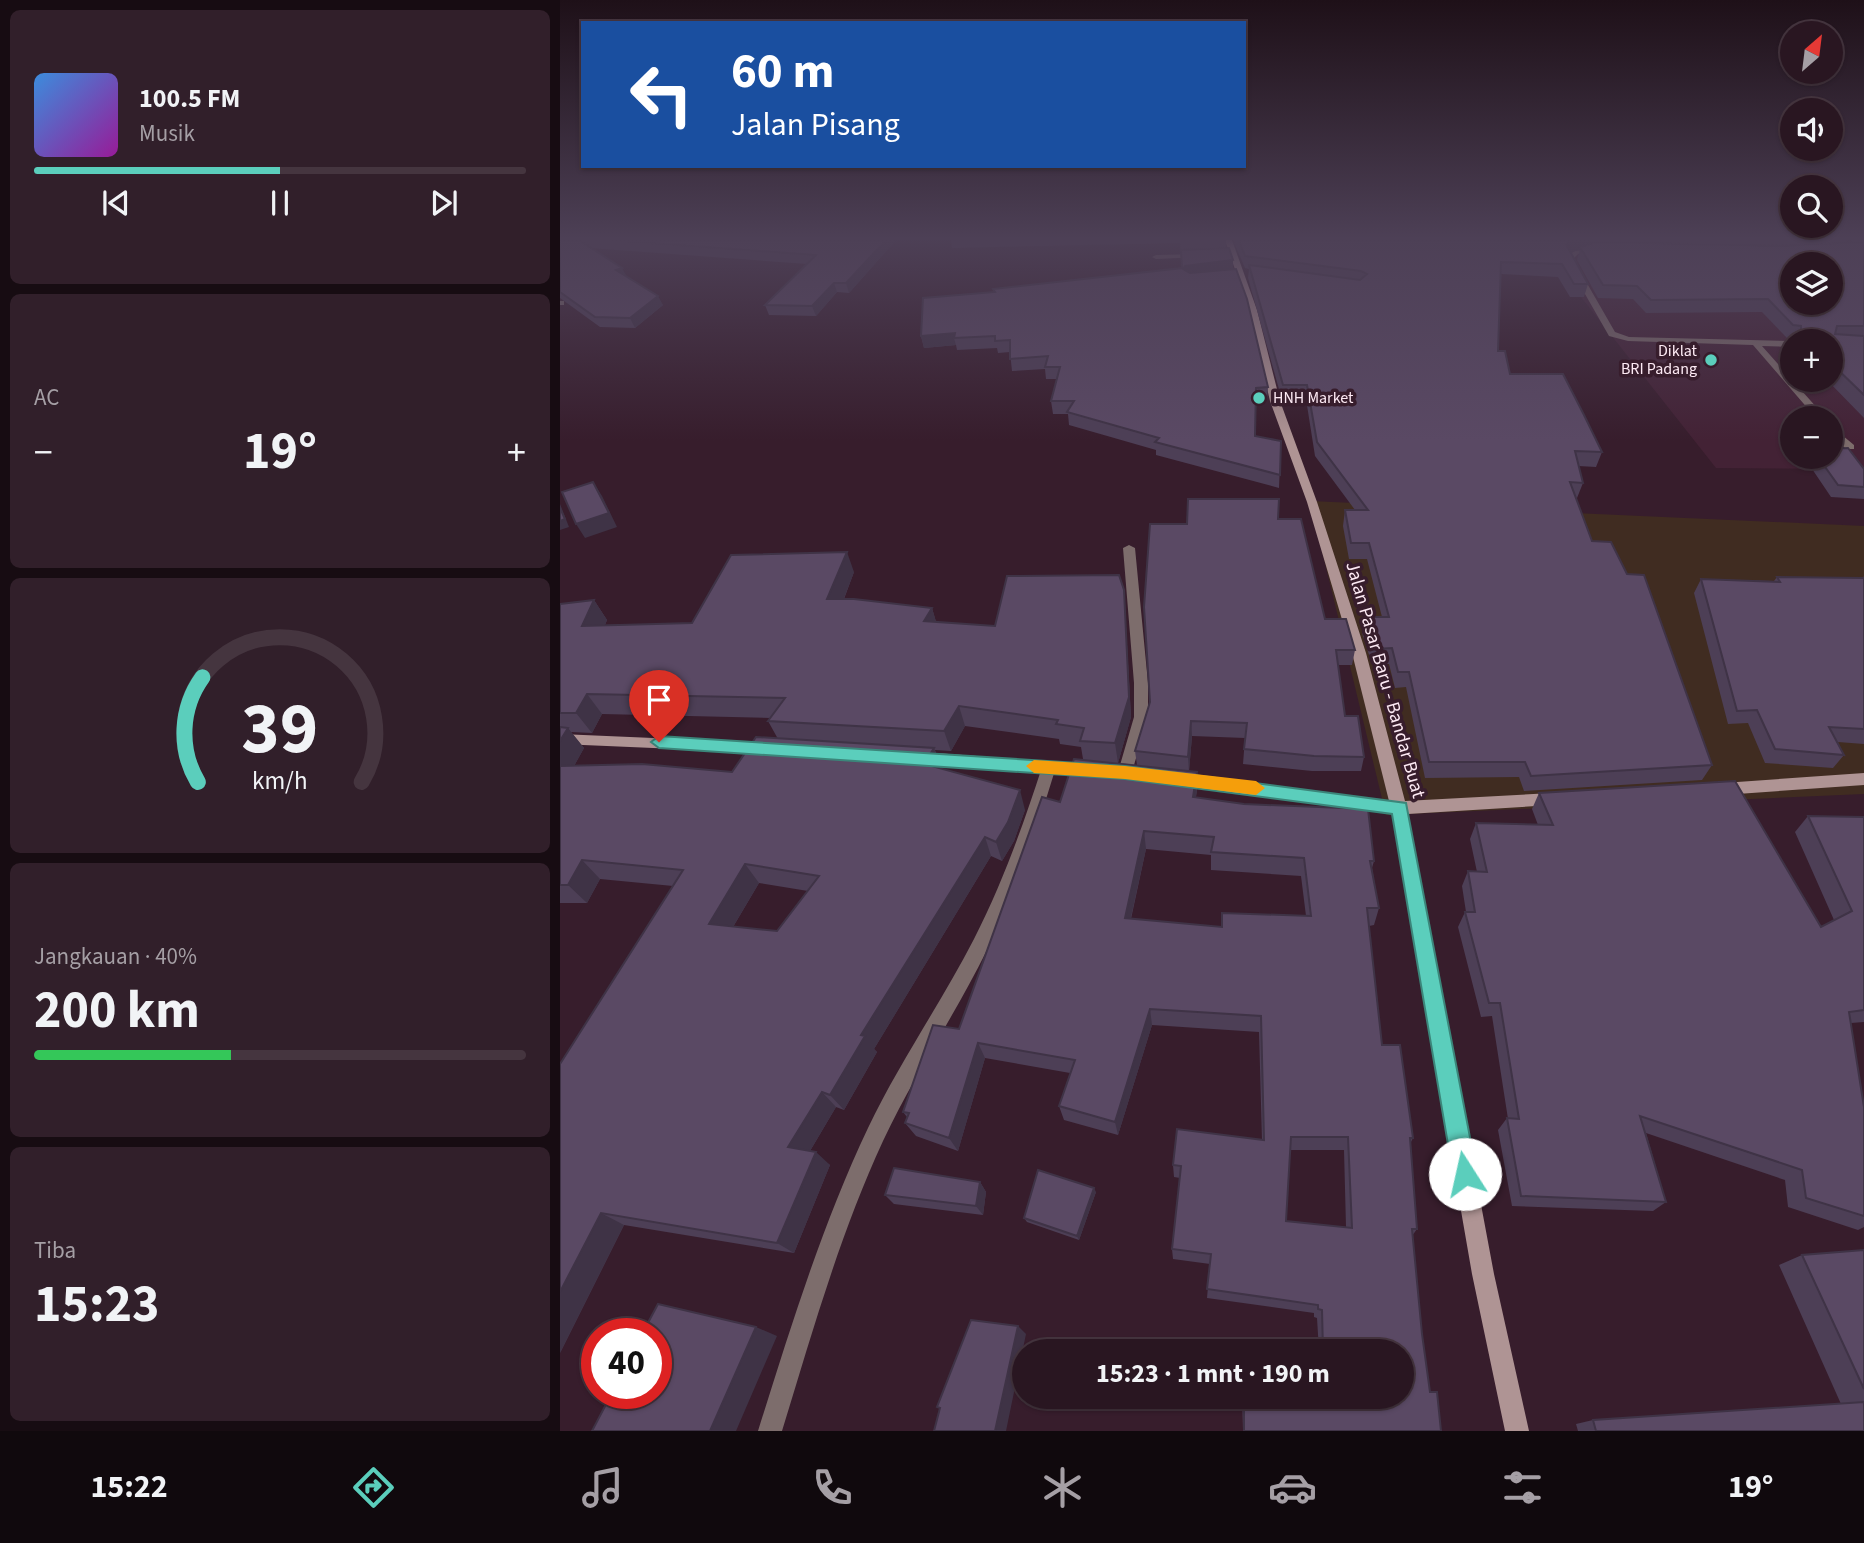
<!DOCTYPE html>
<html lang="id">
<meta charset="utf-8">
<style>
body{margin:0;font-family:"Source Sans 3",sans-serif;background:#311f2a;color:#f1f3f6;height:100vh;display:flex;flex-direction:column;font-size:26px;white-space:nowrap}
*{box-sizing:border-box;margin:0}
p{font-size:23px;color:#a59fa5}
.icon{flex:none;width:38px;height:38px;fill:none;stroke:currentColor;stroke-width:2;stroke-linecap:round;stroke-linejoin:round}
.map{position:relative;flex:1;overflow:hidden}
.side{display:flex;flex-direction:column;gap:10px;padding:10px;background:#170c12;width:560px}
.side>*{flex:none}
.top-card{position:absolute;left:21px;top:21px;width:665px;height:147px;border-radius:0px;box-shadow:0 2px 5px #0004,0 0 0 2px #45353f;background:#1a4fa0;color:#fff;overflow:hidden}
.needle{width:46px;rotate:28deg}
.buttons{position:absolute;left:1220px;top:21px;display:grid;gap:14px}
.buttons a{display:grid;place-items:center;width:63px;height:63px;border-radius:50%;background:#291621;box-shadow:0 2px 5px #0004,0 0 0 2px #45353f;font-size:35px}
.speed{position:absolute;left:21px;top:1318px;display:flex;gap:14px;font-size:35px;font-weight:700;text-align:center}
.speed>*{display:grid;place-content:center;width:91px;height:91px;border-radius:50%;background:#291621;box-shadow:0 2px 5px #0004,0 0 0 2px #45353f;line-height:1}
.speed .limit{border:10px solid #d22;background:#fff;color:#111}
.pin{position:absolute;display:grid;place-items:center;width:60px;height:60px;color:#fff;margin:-72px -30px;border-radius:50% 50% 50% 0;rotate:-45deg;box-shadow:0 0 7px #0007}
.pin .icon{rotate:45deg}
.me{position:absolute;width:77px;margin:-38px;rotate:350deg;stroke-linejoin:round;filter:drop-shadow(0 0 5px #0008)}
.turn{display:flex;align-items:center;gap:24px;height:147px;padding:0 35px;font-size:32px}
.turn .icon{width:91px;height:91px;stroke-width:2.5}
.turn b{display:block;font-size:49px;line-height:60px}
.big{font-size:52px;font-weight:700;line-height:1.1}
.side .card{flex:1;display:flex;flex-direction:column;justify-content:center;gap:10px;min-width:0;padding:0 24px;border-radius:10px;background:#311f2a}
.side .dial{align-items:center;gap:0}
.dial svg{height:182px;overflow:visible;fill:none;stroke:#45353f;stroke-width:7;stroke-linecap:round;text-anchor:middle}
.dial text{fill:#f1f3f6;stroke:none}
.song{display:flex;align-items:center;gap:21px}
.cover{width:84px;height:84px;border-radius:10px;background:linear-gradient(135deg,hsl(210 70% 55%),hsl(300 70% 35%))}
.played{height:7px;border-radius:4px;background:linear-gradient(90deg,#5bcebc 50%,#45353f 50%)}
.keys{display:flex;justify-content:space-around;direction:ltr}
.heat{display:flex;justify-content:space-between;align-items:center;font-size:38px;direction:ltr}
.charge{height:10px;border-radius:5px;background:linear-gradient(90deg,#34c759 40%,#45353f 0)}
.trip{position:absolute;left:452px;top:1339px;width:402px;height:70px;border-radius:35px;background:#291621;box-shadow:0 2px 5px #0004,0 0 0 2px #45353f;font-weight:700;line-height:70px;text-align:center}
.menu{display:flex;height:112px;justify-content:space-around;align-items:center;background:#10090d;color:#a59fa5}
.menu .icon{width:49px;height:49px}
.menu .current{color:#5bcebc}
.menu b{font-size:32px;color:#f1f3f6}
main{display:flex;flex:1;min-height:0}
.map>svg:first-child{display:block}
</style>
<main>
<section class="side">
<div class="card">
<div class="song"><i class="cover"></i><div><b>100.5 FM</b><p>Musik</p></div></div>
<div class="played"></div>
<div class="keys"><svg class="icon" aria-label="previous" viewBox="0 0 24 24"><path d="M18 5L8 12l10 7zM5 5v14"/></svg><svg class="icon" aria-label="pause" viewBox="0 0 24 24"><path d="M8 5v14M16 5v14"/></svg><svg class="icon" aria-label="next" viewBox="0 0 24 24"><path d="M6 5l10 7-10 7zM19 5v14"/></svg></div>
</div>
<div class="card"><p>AC</p>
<div class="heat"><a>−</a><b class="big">19°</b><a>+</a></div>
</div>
<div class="card dial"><svg viewBox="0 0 100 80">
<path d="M14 69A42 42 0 1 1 86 69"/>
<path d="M14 69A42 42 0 0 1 16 23" stroke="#5bcebc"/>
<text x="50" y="56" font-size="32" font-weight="700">39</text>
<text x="50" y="72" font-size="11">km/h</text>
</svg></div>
<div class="card"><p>Jangkauan · 40%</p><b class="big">200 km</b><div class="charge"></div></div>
<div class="card"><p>Tiba</p><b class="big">15:23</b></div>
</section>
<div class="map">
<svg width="1304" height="1431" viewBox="0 0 1304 1431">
<rect width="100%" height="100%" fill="#371d2c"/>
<path fill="#432235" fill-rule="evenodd" d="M 976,240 L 1304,243 L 1304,469 L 1156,468 ZM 1232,264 L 1270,264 L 1270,303 L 1232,303 ZM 1232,341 L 1270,341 L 1270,380 L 1232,380 ZM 1232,418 L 1270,418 L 1270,457 L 1232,457 Z"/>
<path fill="#402c21" d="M 750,501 L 1304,526 L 1304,794 L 826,815 Z"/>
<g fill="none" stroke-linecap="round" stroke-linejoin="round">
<path fill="#7d6d6c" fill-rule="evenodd" d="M 1037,249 L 1039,252 L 1018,254 L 1013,259 L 1055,332 L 1069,337 L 1232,341 L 1232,347 L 1202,346 L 1266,418 L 1256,418 L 1193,345 L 1068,341 L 1049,336 L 1005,259 L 1014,251 Z
M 1270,425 L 1294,445 L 1294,449 L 1286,449 L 1270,434 Z"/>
<path fill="#7d6d6c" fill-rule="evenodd" d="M 638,254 L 640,257 L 596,259 L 592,257 L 596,255 Z
M 0,301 L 4,301 L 4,305 L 0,305 Z
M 569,545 L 575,548 L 588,683 L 588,717 L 572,772 L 570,776 L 560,776 L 558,772 L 574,717 L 574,683 L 563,548 Z
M 489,761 L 494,763 L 496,767 C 477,830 455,891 427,950 C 395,1015 354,1075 323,1141 C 280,1234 252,1333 222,1431 L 198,1431 C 230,1329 262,1225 308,1128 C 339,1063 381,1003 414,939 C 442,884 463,826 482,767 L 484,763 Z"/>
<path fill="#af9494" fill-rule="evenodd" d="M 665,240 L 672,240 L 697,310 L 720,401 L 757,502 L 806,653 L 845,801 L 992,793 L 997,795 L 1000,799 L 997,803 L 992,805 L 848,814 L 934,1274 L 969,1431 L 945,1431 L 912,1274 L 832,813 L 619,785 L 614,783 L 612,779 L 614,775 L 619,773 L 829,801 L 792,653 L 747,502 L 710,401 L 689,310 Z
M 0,734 L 208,743 L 213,744 L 215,748 L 213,752 L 208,753 L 0,744 Z
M 361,752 L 530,764 L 535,766 L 537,770 L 535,774 L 530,776 L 361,764 L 356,762 L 354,758 L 356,754 Z
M 1304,773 L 1304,785 L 1163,795 L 1158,793 L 1155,789 L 1158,785 L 1163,783 Z"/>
</g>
<path fill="#4d3f56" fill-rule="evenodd" d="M 0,240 L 336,240 L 289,293 L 277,292 L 256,316 L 209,315 L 205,305 L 247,264 L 30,248 L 103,305 L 75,328 L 40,327 L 0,298 Z
M 391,240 L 666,240 L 666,248 L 673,260 L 673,269 L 708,387 L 707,400 L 696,400 L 695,436 L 721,441 L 719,488 L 596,455 L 596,450 L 509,425 L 508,414 L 493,414 L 491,401 L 497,379 L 486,379 L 485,369 L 452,371 L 450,352 L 438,353 L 437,348 L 397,350 L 396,345 L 364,348 L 361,336 L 434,292 L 433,289 L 622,268 L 620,243 L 392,248 Z
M 673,240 L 1287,240 L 1286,243 L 1293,243 L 1291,240 L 1304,240 L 1304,418 L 1267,380 L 1270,380 L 1270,341 L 1234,341 L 1234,339 L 1227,338 L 1202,312 L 1086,313 L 1073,299 L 1038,298 L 1017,260 L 1020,249 L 1011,253 L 1028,284 L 1024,297 L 1010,297 L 998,277 L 941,274 L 938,351 L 950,374 L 1042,452 L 1036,467 L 1018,466 L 1023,483 L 1017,498 L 1016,498 L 1032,541 L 1152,765 L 1142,780 L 964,791 L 959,777 L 865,778 L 846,687 L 835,688 L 829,664 L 812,664 L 802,633 L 805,617 L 822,617 L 807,559 L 789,559 L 783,526 L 785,510 L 795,510 L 755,456 L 746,399 L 722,400 L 688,278 L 689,269 L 685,268 Z
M 1248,457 L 1270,457 L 1304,469 L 1304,499 L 1271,497 L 1246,460 Z
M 718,519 L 765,619 L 795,650 L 792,665 L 778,665 L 785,716 L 804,757 L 801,771 L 752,771 L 683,764 L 685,738 L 632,736 L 629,771 L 637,772 L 637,790 L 636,797 L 814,861 L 812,868 L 819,908 L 814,925 L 809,926 L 822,1045 L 853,1138 L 850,1144 L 857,1229 L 852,1236 L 862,1334 L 870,1392 L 881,1431 L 683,1431 L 682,1396 L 842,1396 L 842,1351 L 759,1351 L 757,1318 L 754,1317 L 754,1313 L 647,1298 L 650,1264 L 613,1259 L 612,1249 L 620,1178 L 614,1177 L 613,1165 L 702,1140 L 699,1032 L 592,1025 L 558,1135 L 504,1120 L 499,1106 L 510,1073 L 425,1058 L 398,1151 L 356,1136 L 345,1123 L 347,1117 L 343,1112 L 399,1029 L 500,802 L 523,759 L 521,747 L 500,744 L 499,739 L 405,726 L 391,751 L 375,750 L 381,768 L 465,810 L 454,841 L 442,861 L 431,856 L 314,1049 L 317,1052 L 284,1110 L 276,1107 L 250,1151 L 270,1165 L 234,1253 L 64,1225 L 0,1353 L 113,886 L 40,879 L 27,903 L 0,903 L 0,604 L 34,600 L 47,620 L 45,625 L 132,623 L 294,572 L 284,599 L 372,608 L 376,622 L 435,626 L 564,590 L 571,717 L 558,763 L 577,765 L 575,751 L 590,702 L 627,524 ZM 42,714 L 211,718 L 208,721 L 218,739 L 172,772 L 14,766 L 24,748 L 11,732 L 32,733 ZM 586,849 L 651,855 L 651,870 L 741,876 L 746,916 L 662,927 L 571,919 ZM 199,883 L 248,891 L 217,931 L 173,927 ZM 730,1150 L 784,1150 L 786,1227 L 726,1221 Z
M 1304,576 L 1304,744 L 1278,742 L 1284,755 L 1273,768 L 1205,763 L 1188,723 L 1168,724 L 1134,593 L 1141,579 L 1214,581 L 1217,577 L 1303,578 Z
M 979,793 L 1261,927 L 1274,920 L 1235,832 L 1248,816 L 1304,817 L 1304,1022 L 1291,1023 L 1304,1107 L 1304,1227 L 1298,1230 L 1228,1207 L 1225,1180 L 1086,1133 L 1106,1202 L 1093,1211 L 952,1206 L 938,1130 L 947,1118 L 948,1119 L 932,1016 L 921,1017 L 898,927 L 905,912 L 906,912 L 902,886 L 908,871 L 917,872 L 910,839 L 916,823 L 978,825 L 972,809 Z
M 420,1182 L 426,1192 L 423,1215 L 334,1204 L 325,1195 Z
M 536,1192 L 519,1240 L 467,1222 L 464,1218 Z
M 1304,1250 L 1304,1431 L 1018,1431 L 1016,1424 L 1033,1420 L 1281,1404 L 1219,1265 L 1242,1255 Z"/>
<path fill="#3f3346" d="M 326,240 L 336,240 L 289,293 L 286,283 Z
M 1015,240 L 1032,240 L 1030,246 L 1020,247 L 1020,249 L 1003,256 L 1006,244 Z
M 673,260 L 673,271 L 626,277 L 623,269 L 625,266 Z
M 62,268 L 67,277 L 56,270 Z
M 274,283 L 277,292 L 256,316 L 252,306 Z
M 98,296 L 103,305 L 75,328 L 70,318 Z
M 395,333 L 394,338 L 396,345 L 364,348 L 361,336 Z
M 33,482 L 42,496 L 57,527 L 25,538 L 16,524 Z
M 0,504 L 9,527 L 0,530 Z
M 287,552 L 294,572 L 276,619 L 267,599 Z
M 564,590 L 571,717 L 558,763 L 555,743 Z
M 34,600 L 47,620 L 36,646 L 22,626 Z
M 372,608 L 378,628 L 364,621 Z
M 27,694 L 42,714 L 32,733 L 16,713 Z
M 399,706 L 405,726 L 391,751 L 384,731 Z
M 631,721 L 632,736 L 629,772 L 628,757 Z
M 8,728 L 24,748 L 3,786 L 0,782 L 0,741 Z
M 374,748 L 381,768 L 372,783 L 364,764 Z
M 637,772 L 637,790 L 633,815 L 633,797 Z
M 460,790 L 465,810 L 454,841 L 442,861 L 436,842 Z
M 584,831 L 586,849 L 567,935 L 565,918 Z
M 425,837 L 431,856 L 314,1049 L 317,1052 L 284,1110 L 270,1095 L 301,1035 Z
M 22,860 L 40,879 L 27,903 L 8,885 Z
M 185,864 L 199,883 L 164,942 L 149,924 Z
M 590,1009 L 592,1025 L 558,1135 L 555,1122 Z
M 418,1043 L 425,1058 L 398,1151 L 389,1138 Z
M 262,1092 L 276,1107 L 244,1161 L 228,1147 Z
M 256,1152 L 270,1165 L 234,1253 L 217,1243 Z
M 420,1182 L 426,1192 L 423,1215 L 416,1206 Z
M 534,1188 L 536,1192 L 519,1240 L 517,1236 Z
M 41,1213 L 64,1225 L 0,1353 L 0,1292 Z
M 458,1326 L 466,1334 L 446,1431 L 435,1431 Z
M 196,1327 L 217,1336 L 176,1431 L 150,1431 Z"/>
<path fill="#5a4964" stroke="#3f3346" stroke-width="2" fill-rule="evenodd" d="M 0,240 L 19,240 L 62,268 L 56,270 L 98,296 L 70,318 L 35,317 L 0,292 Z
M 49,240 L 326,240 L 286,283 L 274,283 L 252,306 L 205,305 L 256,255 Z
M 679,240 L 1015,240 L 1006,244 L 1028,284 L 1014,284 L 1002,264 L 941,262 L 938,351 L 945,351 L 950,374 L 1003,374 L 1024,415 L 1042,452 L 1015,451 L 1023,483 L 1010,482 L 1032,541 L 1051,542 L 1067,574 L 1084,575 L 1152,765 L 971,776 L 965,762 L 869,762 L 849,672 L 838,672 L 832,648 L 815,649 L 805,617 L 829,617 L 809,543 L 791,543 L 785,510 L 808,510 L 757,442 L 747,385 L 723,385 L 689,265 L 800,280 L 807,274 L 801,271 L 685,256 Z
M 1036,242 L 1220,246 L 1304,242 L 1304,326 L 1277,326 L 1275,334 L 1304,336 L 1304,395 L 1270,362 L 1270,341 L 1250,341 L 1241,333 L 1241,326 L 1233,325 L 1208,299 L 1091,300 L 1077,286 L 1043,285 L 1020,247 ZM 1232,264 L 1270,264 L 1270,303 L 1232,303 Z
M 669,248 L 673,260 L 625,266 L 623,269 L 630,273 L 676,269 L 687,299 L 708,387 L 696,388 L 695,436 L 721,441 L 720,475 L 595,442 L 599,438 L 507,412 L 514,401 L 491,401 L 500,367 L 485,367 L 488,356 L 450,359 L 450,340 L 435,341 L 435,336 L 394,338 L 395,333 L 361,336 L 363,298 L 435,292 L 433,289 L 622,268 L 621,250 Z
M 1288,448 L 1304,469 L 1304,487 L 1278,485 L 1258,457 L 1270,457 L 1270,449 Z
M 33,482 L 49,513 L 16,524 L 2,492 Z
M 628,499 L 719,499 L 718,519 L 741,519 L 765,619 L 786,619 L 795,650 L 776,650 L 785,716 L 798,716 L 804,757 L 754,756 L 684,749 L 687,723 L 631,721 L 628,757 L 575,751 L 590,702 L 584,607 L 590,524 L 627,524 Z
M 0,508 L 5,519 L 0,521 Z
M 287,552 L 267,599 L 294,599 L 372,608 L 364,621 L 435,626 L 447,576 L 559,575 L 564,590 L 569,697 L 555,743 L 520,741 L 524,728 L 496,724 L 498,720 L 399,706 L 384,731 L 208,721 L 225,698 L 27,694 L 16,713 L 0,713 L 0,604 L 34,600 L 22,626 L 132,623 L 171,555 Z
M 1217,577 L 1304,578 L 1304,729 L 1269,727 L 1284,755 L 1215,749 L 1197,710 L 1177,711 L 1141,579 L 1220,582 Z
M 0,727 L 8,728 L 0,741 Z
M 196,737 L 374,748 L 364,764 L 460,790 L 448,822 L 436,842 L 425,837 L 301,1035 L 305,1036 L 270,1095 L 262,1092 L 228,1147 L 256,1152 L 217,1243 L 41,1213 L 0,1292 L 0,1064 L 123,870 L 22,860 L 8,885 L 0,885 L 0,766 L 82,764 L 172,772 ZM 185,864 L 259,876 L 217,931 L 149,924 Z
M 514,759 L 637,772 L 633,797 L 684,804 L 808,809 L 814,861 L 810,861 L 819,908 L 807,908 L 822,1045 L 840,1045 L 853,1138 L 850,1138 L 857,1229 L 852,1229 L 862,1334 L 870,1392 L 877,1392 L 881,1431 L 684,1431 L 684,1396 L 842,1396 L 842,1351 L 763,1351 L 762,1310 L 758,1309 L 758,1305 L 647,1289 L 651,1254 L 612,1249 L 621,1166 L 613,1165 L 617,1129 L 704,1140 L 701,1016 L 590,1009 L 555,1122 L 499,1106 L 515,1060 L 418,1043 L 389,1138 L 345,1123 L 349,1113 L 343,1112 L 373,1025 L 399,1029 L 482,797 L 500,802 ZM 584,831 L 654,837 L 651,852 L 744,858 L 751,916 L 662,913 L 662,927 L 565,918 ZM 731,1137 L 788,1137 L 792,1228 L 726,1221 Z
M 1175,781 L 1261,927 L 1292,911 L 1248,816 L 1304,817 L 1304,1010 L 1289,1012 L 1304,1107 L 1304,1216 L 1246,1198 L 1242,1170 L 1080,1116 L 1106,1202 L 961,1196 L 947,1118 L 959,1119 L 940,1003 L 929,1003 L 905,912 L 915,912 L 908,871 L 927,872 L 916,823 L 993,825 L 979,793 Z
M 334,1168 L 420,1182 L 416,1206 L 325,1195 Z
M 478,1170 L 534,1188 L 517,1236 L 464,1218 Z
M 1304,1250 L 1304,1389 L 1242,1255 Z
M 98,1304 L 196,1327 L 150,1431 L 32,1431 L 52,1393 L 96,1393 L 96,1334 L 82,1334 Z
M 411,1320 L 458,1326 L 435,1431 L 374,1431 L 380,1408 L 377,1407 Z
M 1304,1402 L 1304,1431 L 1036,1431 L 1033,1420 Z"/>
<linearGradient id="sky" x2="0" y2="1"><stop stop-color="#1e1018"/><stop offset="0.54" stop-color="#4d4056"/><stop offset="1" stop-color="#4d4056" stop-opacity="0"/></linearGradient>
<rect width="1304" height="441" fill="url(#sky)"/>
<path fill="#5bcebc" stroke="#3b867a" stroke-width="2" d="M 99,736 L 565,766 L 846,803 L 917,1174 L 913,1182 L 905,1185 L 896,1182 L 893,1174 L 832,814 L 565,779 L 99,748 L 91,742 Z"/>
<path fill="#f59e0b" d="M 474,760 L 565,766 L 696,781 L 705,788 L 696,795 L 565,779 L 474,773 L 466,766 Z"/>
<g fill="#5bcebc" stroke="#371d2c" stroke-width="2.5">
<circle cx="1151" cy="360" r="7"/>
<circle cx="699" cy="398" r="7"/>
</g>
<g text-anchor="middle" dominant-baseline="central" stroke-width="7" stroke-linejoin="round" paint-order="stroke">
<g font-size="16" fill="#fdeaf4" stroke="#371d2c" text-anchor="end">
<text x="1137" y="351">Diklat<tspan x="1137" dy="18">BRI Padang</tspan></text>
<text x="713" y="398" text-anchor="start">HNH Market</text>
</g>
<g font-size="19" fill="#fdeaf4" stroke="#371d2c">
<text transform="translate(825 680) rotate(74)">Jalan Pasar Baru - Bandar Buat</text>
</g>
</g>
</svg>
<div class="buttons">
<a><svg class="needle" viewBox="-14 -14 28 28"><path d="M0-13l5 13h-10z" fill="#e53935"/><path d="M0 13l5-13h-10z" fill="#a59fa5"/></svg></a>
<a><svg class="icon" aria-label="sound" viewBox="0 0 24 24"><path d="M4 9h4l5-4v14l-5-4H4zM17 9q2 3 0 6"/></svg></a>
<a><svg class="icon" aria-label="search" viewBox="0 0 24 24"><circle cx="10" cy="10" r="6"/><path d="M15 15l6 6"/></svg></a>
<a><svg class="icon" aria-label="layers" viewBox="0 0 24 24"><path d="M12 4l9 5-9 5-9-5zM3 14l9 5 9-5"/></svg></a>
<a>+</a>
<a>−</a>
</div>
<div class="speed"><div class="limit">40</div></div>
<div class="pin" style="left:99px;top:742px;background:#d93025"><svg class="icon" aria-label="arrive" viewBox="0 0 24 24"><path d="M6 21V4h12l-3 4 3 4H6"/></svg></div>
<svg class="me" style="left:905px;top:1174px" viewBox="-20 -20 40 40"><circle r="19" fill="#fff"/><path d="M0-13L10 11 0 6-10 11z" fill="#5bcebc"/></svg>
<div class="trip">15:23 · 1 mnt · 190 m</div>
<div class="top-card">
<div class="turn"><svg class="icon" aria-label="left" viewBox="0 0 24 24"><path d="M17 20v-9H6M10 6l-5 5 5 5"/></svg><div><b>60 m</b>Jalan Pisang</div></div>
</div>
</div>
</main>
<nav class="menu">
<b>15:22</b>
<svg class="icon current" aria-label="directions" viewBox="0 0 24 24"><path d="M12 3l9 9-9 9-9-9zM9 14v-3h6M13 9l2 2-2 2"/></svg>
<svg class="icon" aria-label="music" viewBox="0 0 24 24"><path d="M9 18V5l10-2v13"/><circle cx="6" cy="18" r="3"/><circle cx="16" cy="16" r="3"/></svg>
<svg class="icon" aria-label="phone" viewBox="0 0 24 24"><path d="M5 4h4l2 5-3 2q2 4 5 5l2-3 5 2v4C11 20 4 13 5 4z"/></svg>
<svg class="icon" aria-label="climate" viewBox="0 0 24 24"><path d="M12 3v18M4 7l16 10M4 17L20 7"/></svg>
<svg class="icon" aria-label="car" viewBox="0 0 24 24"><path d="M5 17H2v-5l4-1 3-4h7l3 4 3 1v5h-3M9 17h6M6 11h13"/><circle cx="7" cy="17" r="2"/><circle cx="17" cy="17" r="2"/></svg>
<svg class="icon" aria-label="filters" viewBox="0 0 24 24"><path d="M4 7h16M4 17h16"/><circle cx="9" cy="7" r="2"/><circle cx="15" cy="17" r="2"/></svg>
<b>19°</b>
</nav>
